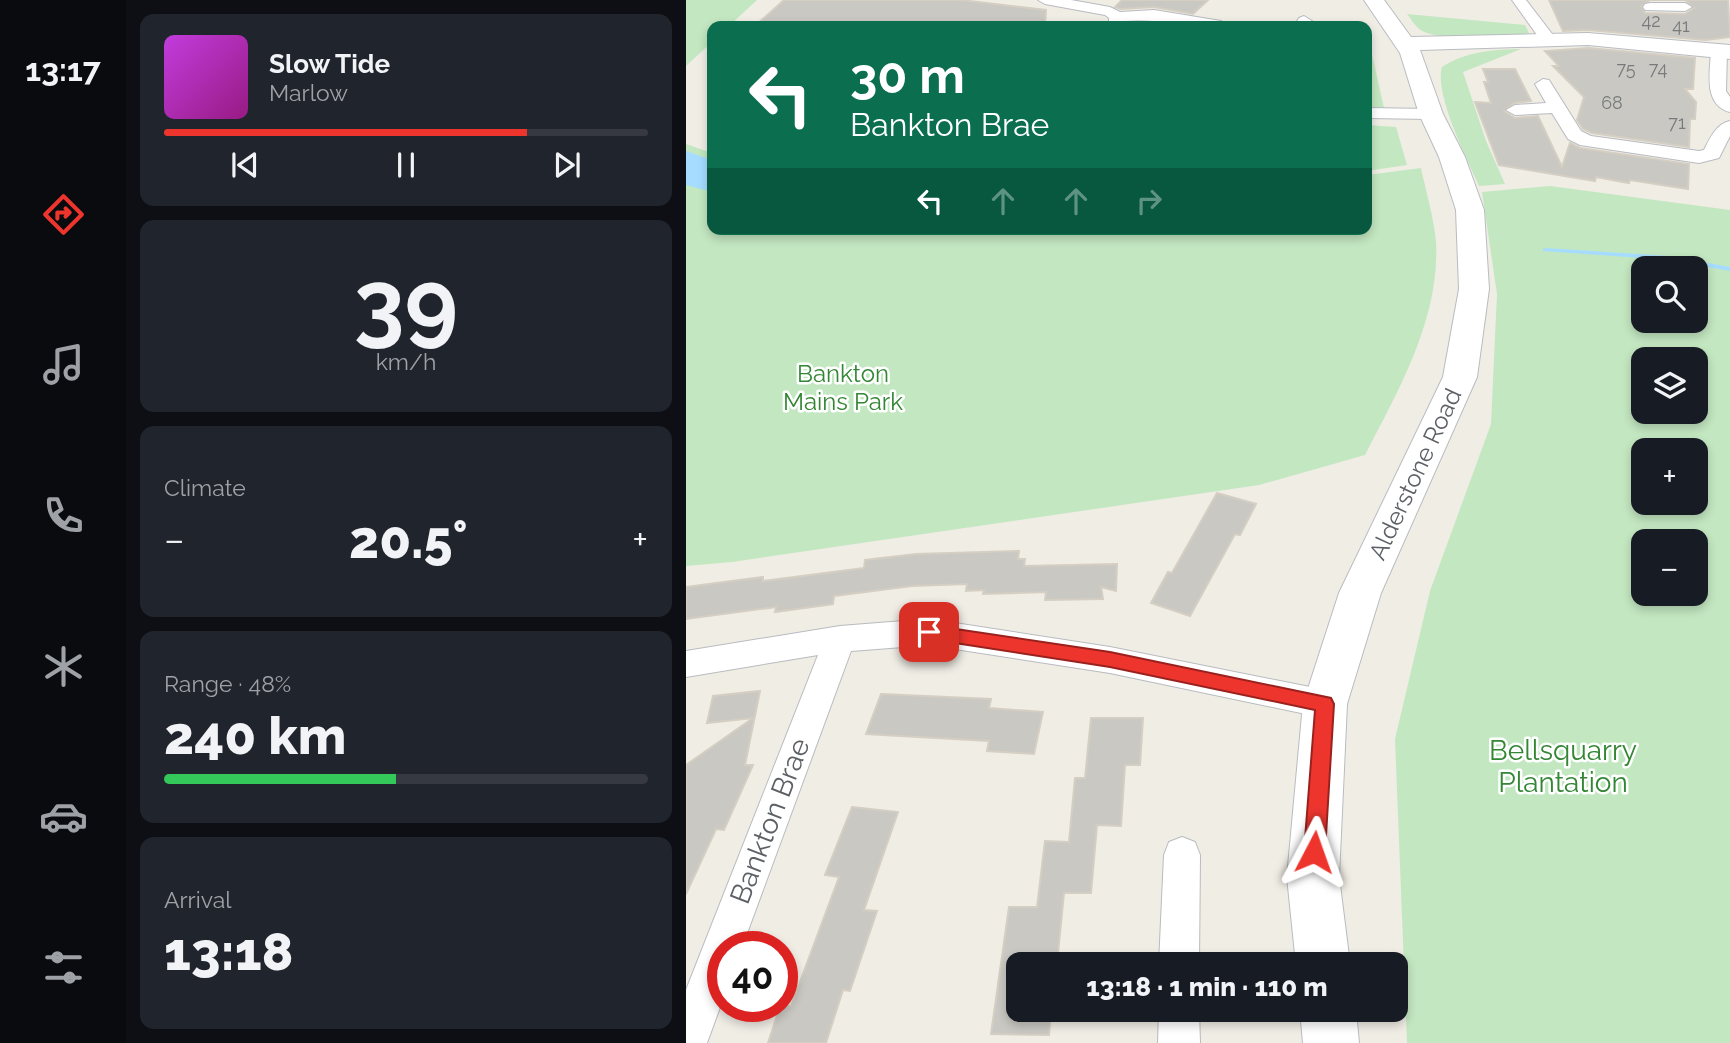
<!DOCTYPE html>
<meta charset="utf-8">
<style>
body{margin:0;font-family:Raleway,sans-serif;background:#20242c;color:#f1f3f6;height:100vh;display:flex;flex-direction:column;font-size:26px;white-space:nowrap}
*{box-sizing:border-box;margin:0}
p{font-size:23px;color:#9ea1a6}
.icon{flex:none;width:38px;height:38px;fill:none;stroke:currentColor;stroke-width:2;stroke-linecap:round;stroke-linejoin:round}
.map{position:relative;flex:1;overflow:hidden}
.details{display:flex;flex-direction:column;gap:14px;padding:14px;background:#0d0f14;width:560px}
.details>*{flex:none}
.hud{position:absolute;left:21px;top:21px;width:665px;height:214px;border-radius:14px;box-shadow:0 4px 10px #0003;background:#0b6e4f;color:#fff;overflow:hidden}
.buttons{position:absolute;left:945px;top:256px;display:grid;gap:14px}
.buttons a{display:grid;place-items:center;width:77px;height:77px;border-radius:14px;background:#171b24;box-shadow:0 4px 10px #0003;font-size:35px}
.speed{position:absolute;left:21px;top:931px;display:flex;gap:14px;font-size:35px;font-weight:700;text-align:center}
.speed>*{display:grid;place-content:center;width:91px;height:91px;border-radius:50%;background:#171b24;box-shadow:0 4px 10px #0003;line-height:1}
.speed .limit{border:10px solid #d22;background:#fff;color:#111}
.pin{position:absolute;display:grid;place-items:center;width:60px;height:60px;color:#fff;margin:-30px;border-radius:14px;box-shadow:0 4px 10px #0006}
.me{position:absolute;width:77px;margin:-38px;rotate:4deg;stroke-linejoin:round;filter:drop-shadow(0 0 5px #0008)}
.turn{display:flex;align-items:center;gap:24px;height:147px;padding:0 28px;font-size:32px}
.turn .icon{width:91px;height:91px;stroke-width:2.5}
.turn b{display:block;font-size:49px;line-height:60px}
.lanes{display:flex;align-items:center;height:66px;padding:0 28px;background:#0003;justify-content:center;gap:35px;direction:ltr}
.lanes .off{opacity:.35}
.big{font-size:52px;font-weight:800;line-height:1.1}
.details .card{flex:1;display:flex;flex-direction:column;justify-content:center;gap:10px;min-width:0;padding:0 24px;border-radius:14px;background:#20242c}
.details .dial{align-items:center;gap:0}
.dial b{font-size:91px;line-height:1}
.song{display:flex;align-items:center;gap:21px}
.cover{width:84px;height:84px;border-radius:10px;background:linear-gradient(135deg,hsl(290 70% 55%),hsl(310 70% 35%))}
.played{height:7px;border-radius:4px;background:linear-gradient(90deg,#ed352e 75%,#363941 75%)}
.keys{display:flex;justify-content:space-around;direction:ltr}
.heat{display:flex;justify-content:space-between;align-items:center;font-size:38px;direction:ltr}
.charge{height:10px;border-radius:5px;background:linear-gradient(90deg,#34c759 48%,#363941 0)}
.trip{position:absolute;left:320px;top:952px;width:402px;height:70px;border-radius:14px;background:#171b24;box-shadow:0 4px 10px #0003;font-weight:800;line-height:70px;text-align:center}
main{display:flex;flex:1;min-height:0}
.dock{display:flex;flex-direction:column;width:126px;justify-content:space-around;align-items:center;background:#090b0e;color:#9ea1a6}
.dock .icon{width:49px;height:49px}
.dock .active{color:#ed352e}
.dock b{font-size:32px;color:#f1f3f6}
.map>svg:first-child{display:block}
</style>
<main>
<nav class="dock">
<b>13:17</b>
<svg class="icon active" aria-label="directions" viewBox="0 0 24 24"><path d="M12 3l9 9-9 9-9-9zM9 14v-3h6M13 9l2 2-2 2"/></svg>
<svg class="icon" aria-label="music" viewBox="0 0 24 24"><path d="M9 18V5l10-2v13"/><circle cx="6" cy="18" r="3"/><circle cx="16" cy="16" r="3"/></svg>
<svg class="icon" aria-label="phone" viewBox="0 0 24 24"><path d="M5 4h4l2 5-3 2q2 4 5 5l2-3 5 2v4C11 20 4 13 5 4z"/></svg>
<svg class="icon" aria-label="climate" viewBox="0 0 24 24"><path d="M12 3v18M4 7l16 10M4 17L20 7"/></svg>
<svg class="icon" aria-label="car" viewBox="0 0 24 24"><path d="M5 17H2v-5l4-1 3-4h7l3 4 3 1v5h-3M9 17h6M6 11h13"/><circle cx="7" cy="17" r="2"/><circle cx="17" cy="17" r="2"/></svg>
<svg class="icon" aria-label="filters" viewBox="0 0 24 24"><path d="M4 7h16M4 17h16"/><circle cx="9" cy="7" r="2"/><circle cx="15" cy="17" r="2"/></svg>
</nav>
<section class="details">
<div class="card">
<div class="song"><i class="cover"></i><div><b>Slow Tide</b><p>Marlow</p></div></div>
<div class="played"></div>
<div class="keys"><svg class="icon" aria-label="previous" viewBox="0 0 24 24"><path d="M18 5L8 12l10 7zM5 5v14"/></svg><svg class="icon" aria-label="pause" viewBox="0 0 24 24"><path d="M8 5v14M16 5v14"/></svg><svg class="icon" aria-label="next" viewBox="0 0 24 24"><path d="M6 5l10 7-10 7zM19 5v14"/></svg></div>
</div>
<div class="card dial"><b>39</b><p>km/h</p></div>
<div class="card"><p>Climate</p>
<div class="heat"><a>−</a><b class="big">20.5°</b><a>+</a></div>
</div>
<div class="card"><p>Range · 48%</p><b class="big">240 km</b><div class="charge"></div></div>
<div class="card"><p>Arrival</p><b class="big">13:18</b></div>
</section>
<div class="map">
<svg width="1044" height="1043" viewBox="0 0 1044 1043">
<rect width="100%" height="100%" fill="#f0ede5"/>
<path fill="#c3e7c1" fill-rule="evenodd" d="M 0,0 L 71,0 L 43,26 L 26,26 L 26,42 L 0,66 Z
M 721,14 L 839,25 L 843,33 C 818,38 759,42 736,31 C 730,28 725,19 721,14 Z
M 681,32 L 698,108 L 681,108 Z
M 835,49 L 777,72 L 800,141 L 819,184 L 793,186 C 781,159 748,94 756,67 C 779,52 807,49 835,49 Z
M 681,125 L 710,127 L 721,165 L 681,171 Z
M 0,144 L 26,153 L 26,229 L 681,229 L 681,175 L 735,168 C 740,192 748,218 750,242 C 754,319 713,389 679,455 L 573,485 L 46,562 L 0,566 Z
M 864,186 L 1044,210 L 1044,1043 L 721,1043 L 709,739 L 744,591 L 805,424 L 811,294 L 796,192 ZM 957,268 L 1010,268 L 1010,320 L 957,320 ZM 957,359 L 1010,359 L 1010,411 L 957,411 ZM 957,450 L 1010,450 L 1010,502 L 957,502 ZM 957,541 L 1010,541 L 1010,593 L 957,593 Z"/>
<path fill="#a6dcff" d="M 0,151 L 26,160 L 26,192 L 0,185 Z"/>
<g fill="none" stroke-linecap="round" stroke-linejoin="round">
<path fill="#a6dcff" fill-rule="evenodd" d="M 859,248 L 983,256 L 1044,267 L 1044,271 L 983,260 L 857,251 L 857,249 Z"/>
</g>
<path fill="#cac8c2" stroke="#d4cec3" stroke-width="2" fill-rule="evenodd" d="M 98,0 L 275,0 L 360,10 L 359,26 L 69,26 Z
M 436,0 L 522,0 L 507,14 L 468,7 L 435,9 L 429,7 Z
M 863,0 L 1042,0 L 1044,37 L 1020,40 L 902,30 L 877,31 ZM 964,0 L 999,0 L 1008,8 L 999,14 L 959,13 L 955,6 Z
M 902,48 L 1009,58 L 1007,89 L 999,89 L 1010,102 L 1009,119 L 1004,119 L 1003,147 L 906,133 L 897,129 L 891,120 L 898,97 L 867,66 L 873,66 L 859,51 Z
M 797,69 L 829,69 L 845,101 L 828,103 L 818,111 L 829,118 L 852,116 L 876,167 L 884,143 L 894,148 L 1003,164 L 1002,189 L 944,180 L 943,183 L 910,177 L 909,181 L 813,165 L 789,102 L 805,103 L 798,82 L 802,82 Z
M 531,493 L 570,504 L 554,535 L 549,534 L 504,616 L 465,603 L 482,572 L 486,573 Z
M 333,551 L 332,559 L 339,559 L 338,566 L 431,564 L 430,591 L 415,587 L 417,599 L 359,600 L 360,592 L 297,594 L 298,590 L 280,591 L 281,584 L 226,586 L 148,596 L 147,604 L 89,612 L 90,607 L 0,619 L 0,587 L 77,577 L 77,581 L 178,568 L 179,560 L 230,554 Z
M 74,691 L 59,765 L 67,765 L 38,830 L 30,829 L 0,894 L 0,765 L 67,718 L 21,723 L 27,696 Z
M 195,694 L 305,699 L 303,708 L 357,712 L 348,754 L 301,751 L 303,741 L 180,734 Z
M 405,718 L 457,718 L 454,765 L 439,765 L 435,826 L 411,825 L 405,893 L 378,893 L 371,963 L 332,963 L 332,1010 L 365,1010 L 363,1035 L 305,1034 L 323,907 L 351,907 L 359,841 L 383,842 L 389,778 L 399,778 Z
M 166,807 L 212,812 L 178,910 L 191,911 L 164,991 L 157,990 L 140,1043 L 82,1043 L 94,1006 L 105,1006 L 153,877 L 139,875 Z"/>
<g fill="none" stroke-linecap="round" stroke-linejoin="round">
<g stroke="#b8bbbf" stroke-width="2">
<path id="street" d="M 352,0 L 385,0 L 424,7 L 434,12 L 468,10 L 535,21 L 543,26 C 506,28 475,18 438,21 L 437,26 L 423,26 L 423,18 L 419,15 L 359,4 Z
M 826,0 L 840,0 L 870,39 L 868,42 L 856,42 Z
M 964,3 L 999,3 L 1006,7 L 999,11 L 959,10 L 957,7 L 959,4 Z
M 618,16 L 626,21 L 622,26 L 608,26 L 613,18 Z
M 1033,46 L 1041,51 L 1040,91 L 1044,97 L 1044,112 C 1017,105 1024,72 1025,51 Z
M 857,79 L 863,80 L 895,131 L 905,136 L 1013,151 L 1018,150 C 1024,138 1030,124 1044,121 L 1044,136 L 1033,158 L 1013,163 L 894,145 L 882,139 L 866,113 L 829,115 L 820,110 L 829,105 L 860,103 L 849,84 Z
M 681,108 L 745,109 L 754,114 L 745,119 L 681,118 Z
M 243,619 L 424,647 L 639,690 L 651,694 L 655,704 L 651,714 L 639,718 L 424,673 L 243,645 L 165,651 L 56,947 L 37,947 L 37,999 L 21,1043 L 0,1043 L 0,990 L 132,655 L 0,677 L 0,651 L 154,626 Z
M 496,837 L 509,842 L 514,855 L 513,964 L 473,964 L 478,855 L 483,842 Z
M 473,1010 L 513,1010 L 514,1043 L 472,1043 Z"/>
</g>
<g stroke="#b8bcc1" stroke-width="2">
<path id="secondary" d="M 678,0 L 698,0 L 725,37 L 902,33 L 1044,45 L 1044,59 L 902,45 L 734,50 L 757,114 L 779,157 L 798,210 L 803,289 L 791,377 L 695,593 L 661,704 L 653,877 L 664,964 L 610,964 L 601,877 L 617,704 L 653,593 L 757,377 L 773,289 L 770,210 L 753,157 L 733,114 L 714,53 Z
M 614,1010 L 670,1010 L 673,1043 L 617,1043 Z"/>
</g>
<use href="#street" fill="#fff" fill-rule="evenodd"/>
<use href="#secondary" fill="#fff" fill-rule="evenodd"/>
</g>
<path fill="#ed352e" stroke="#9a221e" stroke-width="2" d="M 243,625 L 424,652 L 645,698 L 648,704 L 639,852 L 636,859 L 628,862 L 621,859 L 618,852 L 629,710 L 424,667 L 243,639 L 236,637 L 234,632 L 236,627 Z"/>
<g text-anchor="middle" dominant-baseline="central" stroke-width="5" stroke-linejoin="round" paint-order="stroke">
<g font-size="18" fill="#787b7d">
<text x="965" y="20">42</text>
<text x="995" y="25">41</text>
<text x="940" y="68">75</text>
<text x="972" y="68">74</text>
<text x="926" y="102">68</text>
<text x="991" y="122">71</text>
</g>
<g font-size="24" fill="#338634" stroke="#fff">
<text x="157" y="373">Bankton<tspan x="157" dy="28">Mains Park</tspan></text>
</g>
<g font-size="24" fill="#5d6166" stroke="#fff">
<text transform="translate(729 474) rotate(-65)">Alderstone Road</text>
</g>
<g font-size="28" fill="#338634" stroke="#fff">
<text x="877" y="750">Bellsquarry<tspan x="877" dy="32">Plantation</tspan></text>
</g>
<g font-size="28" fill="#5d6166" stroke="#fff">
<text transform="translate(84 821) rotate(-69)">Bankton Brae</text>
</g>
</g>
</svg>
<div class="buttons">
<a><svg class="icon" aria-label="search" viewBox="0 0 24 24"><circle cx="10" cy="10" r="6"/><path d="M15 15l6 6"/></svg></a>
<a><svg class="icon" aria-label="layers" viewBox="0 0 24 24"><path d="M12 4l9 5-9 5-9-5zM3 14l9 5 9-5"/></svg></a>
<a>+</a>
<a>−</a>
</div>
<div class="speed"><div class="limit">40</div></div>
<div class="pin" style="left:243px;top:632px;background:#d93025"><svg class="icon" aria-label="arrive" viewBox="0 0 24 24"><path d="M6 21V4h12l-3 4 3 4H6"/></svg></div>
<svg class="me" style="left:628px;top:852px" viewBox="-20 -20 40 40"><path d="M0-17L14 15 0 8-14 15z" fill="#ed352e" stroke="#fff" stroke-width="4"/></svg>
<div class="trip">13:18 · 1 min · 110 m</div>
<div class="hud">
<div class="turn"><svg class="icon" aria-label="left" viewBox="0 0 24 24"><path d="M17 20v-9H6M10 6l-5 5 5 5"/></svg><div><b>30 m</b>Bankton Brae</div></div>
<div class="lanes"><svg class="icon" aria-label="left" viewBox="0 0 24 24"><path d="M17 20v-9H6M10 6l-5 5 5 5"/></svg><svg class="icon off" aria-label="ahead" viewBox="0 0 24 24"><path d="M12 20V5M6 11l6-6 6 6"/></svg><svg class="icon off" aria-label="ahead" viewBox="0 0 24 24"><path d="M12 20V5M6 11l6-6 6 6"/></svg><svg class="icon off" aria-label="right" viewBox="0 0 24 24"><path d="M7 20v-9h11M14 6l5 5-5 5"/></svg></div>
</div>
</div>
</main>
